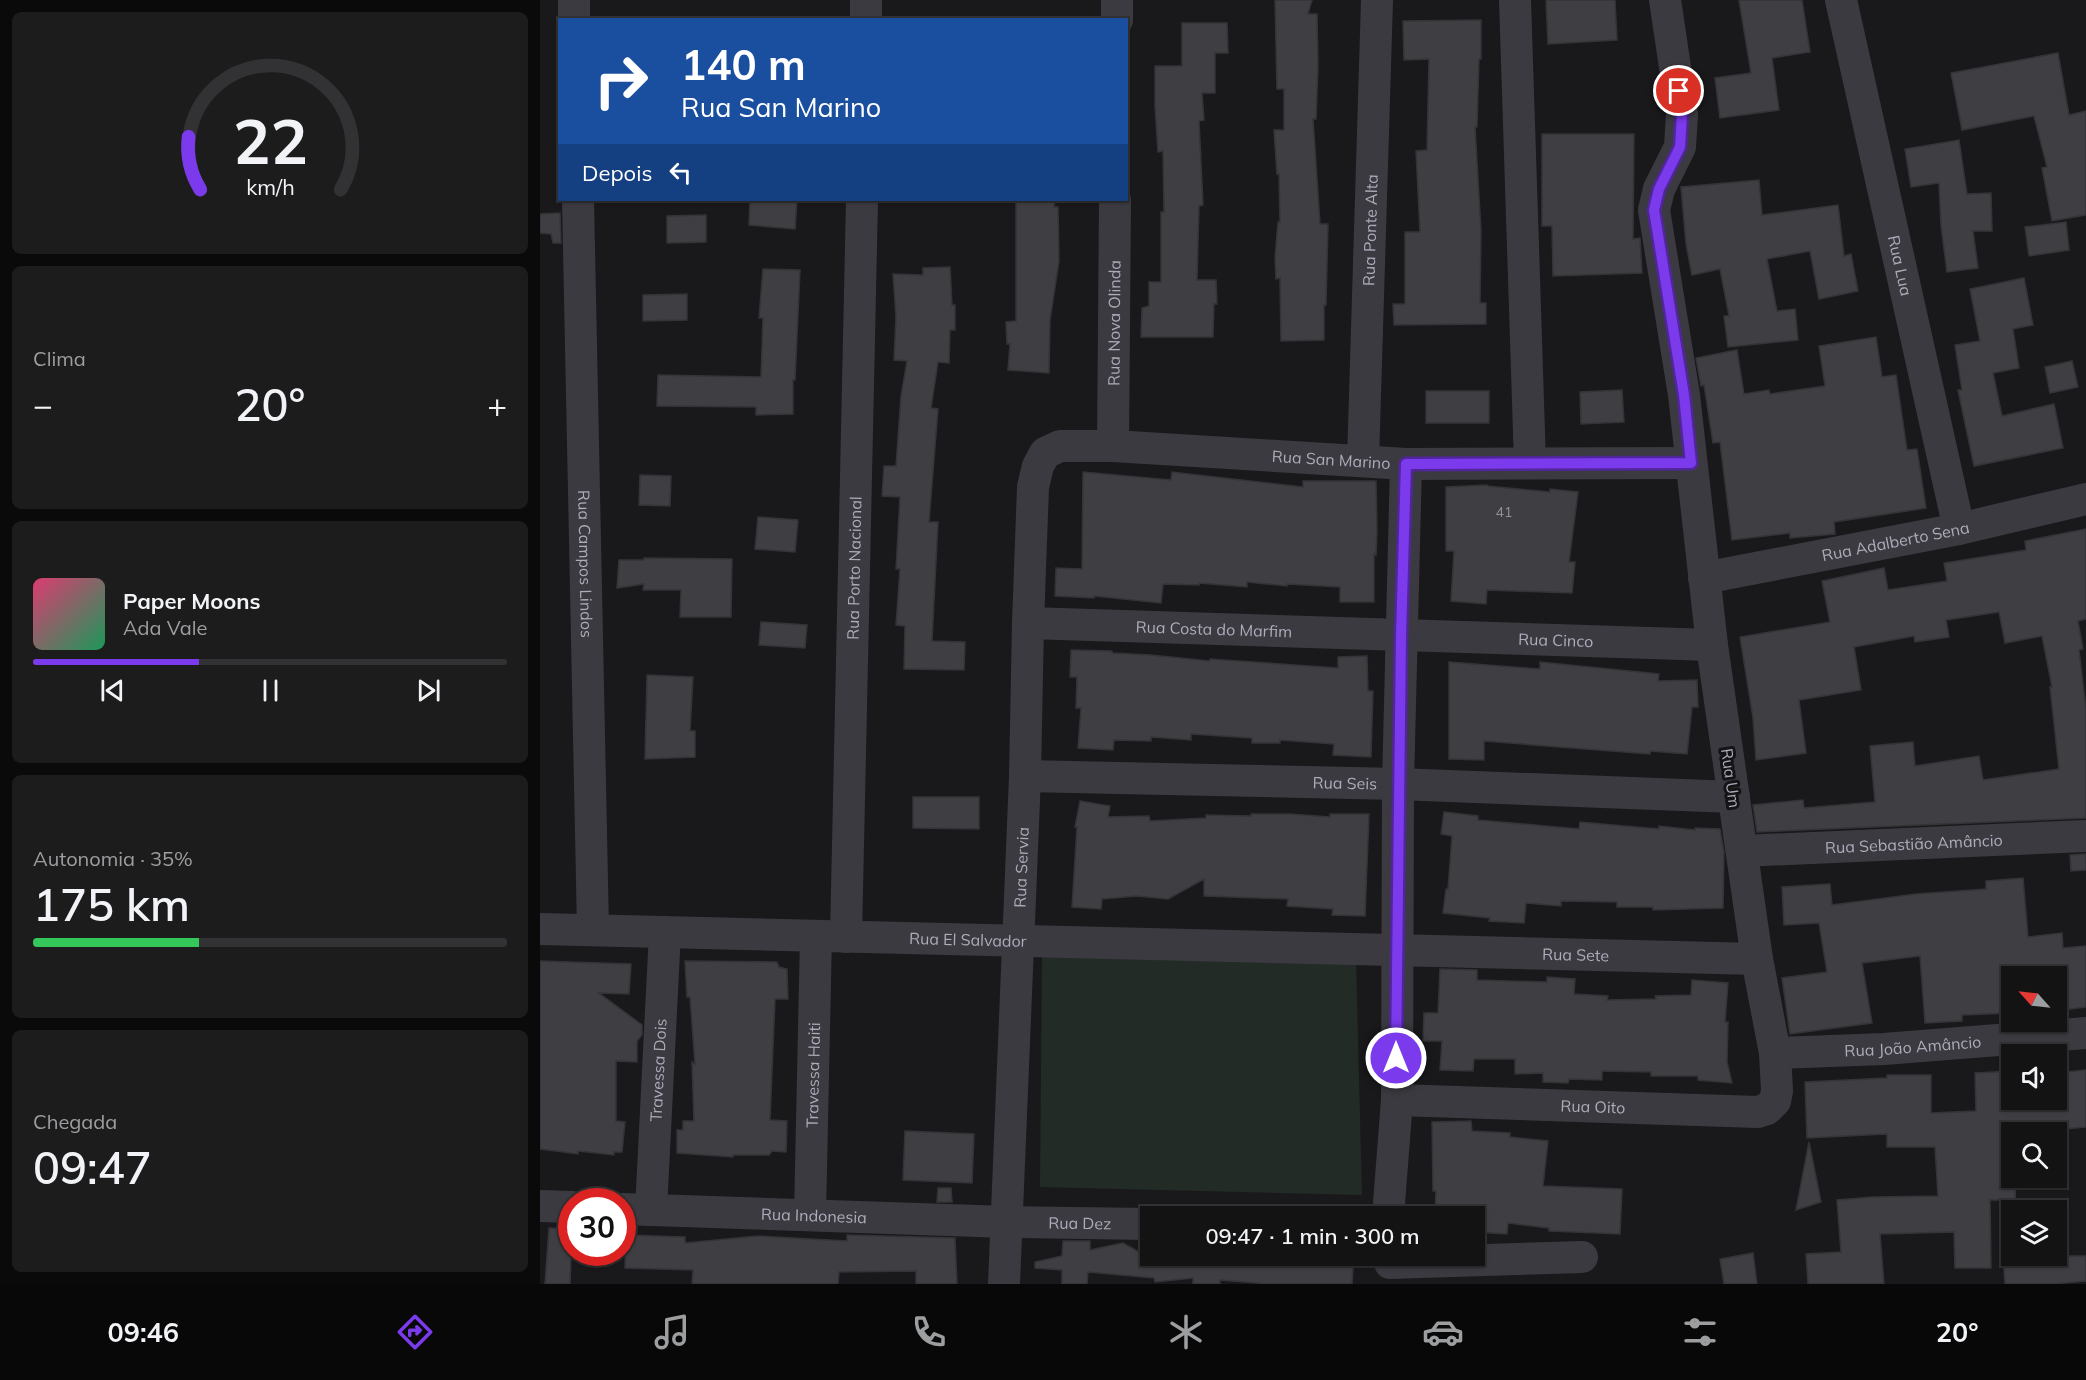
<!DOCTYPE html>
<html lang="pt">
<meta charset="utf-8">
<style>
body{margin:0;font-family:Mulish,sans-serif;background:#1c1c1d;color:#f1f3f6;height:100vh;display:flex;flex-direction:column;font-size:22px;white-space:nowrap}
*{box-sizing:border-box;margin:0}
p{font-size:20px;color:#9d9ea0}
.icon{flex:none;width:33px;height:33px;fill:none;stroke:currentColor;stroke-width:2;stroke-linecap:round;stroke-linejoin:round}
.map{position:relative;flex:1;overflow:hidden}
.drawer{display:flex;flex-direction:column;gap:12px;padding:12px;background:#0a0a0b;width:540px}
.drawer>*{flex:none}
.guide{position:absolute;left:18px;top:18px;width:570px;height:183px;border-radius:0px;box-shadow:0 2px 4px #0004,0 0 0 2px #323234;background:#1a4fa0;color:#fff;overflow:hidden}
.needle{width:39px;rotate:297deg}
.fabs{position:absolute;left:1461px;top:966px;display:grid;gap:12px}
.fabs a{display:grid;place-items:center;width:66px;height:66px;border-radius:0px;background:#131314;box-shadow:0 2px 4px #0004,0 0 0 2px #323234;font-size:30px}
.speed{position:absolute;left:18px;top:1188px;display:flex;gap:12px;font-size:30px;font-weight:700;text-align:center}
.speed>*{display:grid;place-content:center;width:78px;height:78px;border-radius:50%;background:#131314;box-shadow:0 2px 4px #0004,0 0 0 2px #323234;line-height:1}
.speed .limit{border:9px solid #d22;background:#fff;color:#111}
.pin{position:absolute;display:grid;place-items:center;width:51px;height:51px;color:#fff;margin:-26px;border:3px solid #fff;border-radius:50%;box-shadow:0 2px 6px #0007}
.me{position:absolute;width:66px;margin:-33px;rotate:0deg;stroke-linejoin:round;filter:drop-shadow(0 0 4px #0008)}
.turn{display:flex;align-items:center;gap:21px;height:126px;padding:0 24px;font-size:27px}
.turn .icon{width:78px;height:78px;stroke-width:2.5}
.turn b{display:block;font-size:42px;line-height:51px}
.then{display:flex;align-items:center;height:57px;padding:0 24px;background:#0003;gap:12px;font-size:22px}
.big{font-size:45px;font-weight:600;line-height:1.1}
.drawer .tile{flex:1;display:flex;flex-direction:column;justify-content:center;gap:9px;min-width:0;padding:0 21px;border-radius:9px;background:#1c1c1d}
.drawer .dial{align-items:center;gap:0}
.dial svg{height:156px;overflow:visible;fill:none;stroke:#323234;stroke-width:7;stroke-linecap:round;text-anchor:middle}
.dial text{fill:#f1f3f6;stroke:none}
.song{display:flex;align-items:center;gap:18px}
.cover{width:72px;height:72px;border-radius:9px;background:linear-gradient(135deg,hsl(340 70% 55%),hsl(150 70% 35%))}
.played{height:6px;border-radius:3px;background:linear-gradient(90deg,#7c3aed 35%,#323234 35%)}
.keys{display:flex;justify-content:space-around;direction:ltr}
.heat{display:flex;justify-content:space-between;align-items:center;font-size:33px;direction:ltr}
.charge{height:9px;border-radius:4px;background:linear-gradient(90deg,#34c759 35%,#323234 0)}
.trip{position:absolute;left:600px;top:1206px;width:345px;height:60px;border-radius:0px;background:#131314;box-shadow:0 2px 4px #0004,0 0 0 2px #323234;font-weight:600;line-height:60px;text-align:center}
.menu{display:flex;height:96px;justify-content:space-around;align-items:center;background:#080808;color:#9d9ea0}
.menu .icon{width:42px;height:42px}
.menu .current{color:#7c3aed}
.menu b{font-size:27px;color:#f1f3f6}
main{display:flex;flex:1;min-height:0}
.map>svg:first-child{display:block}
</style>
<main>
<section class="drawer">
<div class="tile dial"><svg viewBox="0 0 100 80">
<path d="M14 69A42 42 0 1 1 86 69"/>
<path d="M14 69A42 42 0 0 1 8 42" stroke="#7c3aed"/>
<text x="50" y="56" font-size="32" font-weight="700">22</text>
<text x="50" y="72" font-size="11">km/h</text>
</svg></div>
<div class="tile"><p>Clima</p>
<div class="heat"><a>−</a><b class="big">20°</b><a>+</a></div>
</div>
<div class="tile">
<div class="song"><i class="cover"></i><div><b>Paper Moons</b><p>Ada Vale</p></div></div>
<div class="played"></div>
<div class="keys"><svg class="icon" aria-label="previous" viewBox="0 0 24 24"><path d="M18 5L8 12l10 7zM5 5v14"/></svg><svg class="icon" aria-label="pause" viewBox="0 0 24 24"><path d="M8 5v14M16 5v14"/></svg><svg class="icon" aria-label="next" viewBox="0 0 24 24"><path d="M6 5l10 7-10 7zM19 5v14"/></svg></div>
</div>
<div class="tile"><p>Autonomia · 35%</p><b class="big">175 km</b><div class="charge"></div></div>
<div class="tile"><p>Chegada</p><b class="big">09:47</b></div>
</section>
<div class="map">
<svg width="1546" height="1284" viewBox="0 0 1546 1284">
<rect width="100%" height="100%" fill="#19191b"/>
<path fill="#232b26" d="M 502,953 L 816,961 L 822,1195 L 500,1187 Z"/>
<path fill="#3f3e42" stroke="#343337" stroke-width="1.5" d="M 735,0 L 772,0 L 768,14 L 777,14 L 778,66 L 776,119 L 773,119 L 780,224 L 788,224 L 786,305 L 784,305 L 784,340 L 741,341 L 740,278 L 736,279 L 735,258 L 738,222 L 740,222 L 739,174 L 737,174 L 734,130 L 744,130 L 744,89 L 737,89 Z
M 1006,0 L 1075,0 L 1077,40 L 1008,44 Z
M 1199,0 L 1262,0 L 1270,52 L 1232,58 L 1239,110 L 1180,118 L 1175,78 L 1211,73 Z
M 941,20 L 941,59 L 939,59 L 937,127 L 935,127 L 941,231 L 940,303 L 946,303 L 946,324 L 854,325 L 853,304 L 865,304 L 865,232 L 880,232 L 876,151 L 887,150 L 889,59 L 864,60 L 863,21 Z
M 642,23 L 687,23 L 688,53 L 675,53 L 675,93 L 662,93 L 664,120 L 659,121 L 663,205 L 659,206 L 657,280 L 676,280 L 677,304 L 674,304 L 673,337 L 601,337 L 602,308 L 609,306 L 609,282 L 621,282 L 621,212 L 624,212 L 623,151 L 618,152 L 615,107 L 615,66 L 642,66 Z
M 1518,53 L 1529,115 L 1546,111 L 1546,215 L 1512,221 L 1502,168 L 1507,167 L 1494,116 L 1422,130 L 1411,73 Z
M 1002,134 L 1094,134 L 1093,239 L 1100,238 L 1102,273 L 1013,276 L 1012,226 L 1002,226 Z
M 1419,140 L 1427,194 L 1451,193 L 1452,231 L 1433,231 L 1438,268 L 1407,272 L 1401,226 L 1399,183 L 1371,187 L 1365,149 Z
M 1219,180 L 1222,215 L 1298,205 L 1304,256 L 1311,254 L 1318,291 L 1279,299 L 1270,251 L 1227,259 L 1237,311 L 1255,309 L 1258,340 L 1188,347 L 1184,316 L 1189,316 L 1180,269 L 1152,275 L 1146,244 L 1141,187 Z
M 210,200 L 257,200 L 255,229 L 209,225 Z
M 476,200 L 515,200 L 514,207 L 518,207 L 519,261 L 510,320 L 509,373 L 468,370 L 470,344 L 467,344 L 466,322 L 476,321 Z
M 20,213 L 21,243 L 13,243 L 11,234 L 0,233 L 0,214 Z
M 166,215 L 166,242 L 127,243 L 127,216 Z
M 1526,222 L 1529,250 L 1489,256 L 1485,227 Z
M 410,267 L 412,305 L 415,305 L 415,330 L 410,330 L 409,363 L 398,362 L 391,408 L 398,409 L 389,522 L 398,522 L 392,641 L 425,642 L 424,670 L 364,669 L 365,626 L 356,625 L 360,569 L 356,569 L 360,497 L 342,496 L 344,466 L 356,466 L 361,396 L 367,361 L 354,360 L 356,317 L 353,274 L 383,275 L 383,268 Z
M 223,269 L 260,270 L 255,380 L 253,380 L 253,414 L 216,415 L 216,407 L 117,406 L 118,375 L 221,377 L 223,318 L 219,318 Z
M 1484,278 L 1493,325 L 1473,329 L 1479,368 L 1453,373 L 1462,416 L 1514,404 L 1523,448 L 1434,466 L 1418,390 L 1422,390 L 1415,345 L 1440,341 L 1430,289 Z
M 147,294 L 147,320 L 103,321 L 103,295 Z
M 1336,337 L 1342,377 L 1356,375 L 1367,450 L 1377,449 L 1386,508 L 1294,522 L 1295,534 L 1250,538 L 1250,533 L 1192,540 L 1180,442 L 1173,443 L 1164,385 L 1161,386 L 1156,358 L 1197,350 L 1204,394 L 1229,390 L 1230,394 L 1285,386 L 1279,346 Z
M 1532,361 L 1538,387 L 1510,393 L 1505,367 Z
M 1082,390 L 1084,422 L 1041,424 L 1040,392 Z
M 886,391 L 949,391 L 949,423 L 886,423 Z
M 543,472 L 631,480 L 632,472 L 763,487 L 763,481 L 836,481 L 837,531 L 836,555 L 834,554 L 834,602 L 800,602 L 800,587 L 747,584 L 747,586 L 707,582 L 707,587 L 659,583 L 659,585 L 623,584 L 621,603 L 554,596 L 554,598 L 515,596 L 516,568 L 542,569 Z
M 100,475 L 131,476 L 130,506 L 99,505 Z
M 947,485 L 948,486 L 1010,492 L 1010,489 L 1038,492 L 1029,562 L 1035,562 L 1032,593 L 947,590 L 946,604 L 911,601 L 914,551 L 906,551 L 906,487 Z
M 218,517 L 258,520 L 255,552 L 215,549 Z
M 1546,529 L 1546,619 L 1538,621 L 1543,649 L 1539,650 L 1546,709 L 1546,818 L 1217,832 L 1213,805 L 1263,800 L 1264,808 L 1335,802 L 1330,746 L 1373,742 L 1375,766 L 1439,756 L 1443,780 L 1519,769 L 1510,687 L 1512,687 L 1502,636 L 1465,643 L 1459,612 L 1406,620 L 1409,637 L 1375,642 L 1374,636 L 1314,647 L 1321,690 L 1259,700 L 1266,753 L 1216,760 L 1213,718 L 1200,637 L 1290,622 L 1282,581 L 1344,568 L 1348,590 L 1407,581 L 1404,563 L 1486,550 L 1485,541 Z
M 104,558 L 192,559 L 191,617 L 140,617 L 141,590 L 103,590 L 104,584 L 77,588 L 79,560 L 104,560 Z
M 221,622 L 267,625 L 265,648 L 219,645 Z
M 531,650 L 572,651 L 572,653 L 611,655 L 670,661 L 670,659 L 798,668 L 798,657 L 827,656 L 828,691 L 833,691 L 831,757 L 793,755 L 794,744 L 740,740 L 740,743 L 712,743 L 712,738 L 651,734 L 651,740 L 611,737 L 611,741 L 574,740 L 573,750 L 538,748 L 541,708 L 536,708 L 537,677 L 530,677 Z
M 909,662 L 1000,669 L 1000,662 L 1119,674 L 1118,681 L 1157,680 L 1158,707 L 1152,707 L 1147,754 L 1110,751 L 1110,754 L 1071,751 L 944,741 L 944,760 L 909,759 Z
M 107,675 L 153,677 L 150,731 L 155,731 L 155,757 L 105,759 Z
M 373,797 L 439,797 L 439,829 L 373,828 Z
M 540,801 L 570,806 L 568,817 L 609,816 L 610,821 L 666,818 L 666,815 L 711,816 L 711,814 L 750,814 L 790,817 L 790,814 L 829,814 L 825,916 L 792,915 L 793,909 L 747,906 L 748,899 L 664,896 L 664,879 L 628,899 L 597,896 L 562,899 L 561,909 L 532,907 L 537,827 L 535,827 Z
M 904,812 L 938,816 L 938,820 L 1039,829 L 1040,822 L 1119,829 L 1119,826 L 1155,830 L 1155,828 L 1180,829 L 1184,852 L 1183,908 L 1113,910 L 1113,907 L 1077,907 L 1077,902 L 1021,901 L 1021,906 L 986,903 L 984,923 L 949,921 L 950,918 L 903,913 L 906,889 L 908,889 L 912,836 L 901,834 Z
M 1546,854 L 1546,870 L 1531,871 L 1530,855 Z
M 1483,878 L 1488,937 L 1522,933 L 1523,948 L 1546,946 L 1546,1007 L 1516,1011 L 1516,976 L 1472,976 L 1472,1013 L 1422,1015 L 1422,1021 L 1385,1023 L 1380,956 L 1322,963 L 1332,1023 L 1250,1034 L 1242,978 L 1287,972 L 1279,923 L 1244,925 L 1242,887 L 1290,884 L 1292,905 L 1376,894 L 1446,889 L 1446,881 Z
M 0,961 L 91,964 L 89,994 L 59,993 L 102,1025 L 102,1035 L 97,1041 L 97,1062 L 76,1061 L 76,1121 L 85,1122 L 82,1152 L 74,1152 L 74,1155 L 38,1151 L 38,1154 L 0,1149 Z
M 145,961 L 237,962 L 239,967 L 247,969 L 248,999 L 235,999 L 230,1120 L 247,1121 L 246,1152 L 232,1151 L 229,1155 L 193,1155 L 193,1157 L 137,1153 L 137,1130 L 143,1130 L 143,1121 L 154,1121 L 152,1062 L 155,1064 L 150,997 L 147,997 Z
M 900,969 L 937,970 L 937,980 L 1007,982 L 1007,977 L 1035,979 L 1034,994 L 1068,996 L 1067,1000 L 1116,999 L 1115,996 L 1151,995 L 1152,980 L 1188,983 L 1185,1022 L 1188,1022 L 1187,1062 L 1192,1083 L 1158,1080 L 1158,1076 L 1111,1076 L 1111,1072 L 1062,1071 L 1062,1080 L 1029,1079 L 1028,1083 L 1003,1082 L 1003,1073 L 975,1074 L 975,1059 L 934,1059 L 933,1071 L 900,1070 L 902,1041 L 883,1041 L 884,1013 L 898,1013 Z
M 1546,1070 L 1546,1127 L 1515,1130 L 1515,1132 L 1472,1132 L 1472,1178 L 1476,1178 L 1475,1200 L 1450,1200 L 1451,1268 L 1415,1268 L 1414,1232 L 1340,1234 L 1344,1284 L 1268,1284 L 1266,1254 L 1301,1252 L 1297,1200 L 1333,1197 L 1398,1196 L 1395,1147 L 1347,1147 L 1347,1134 L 1267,1138 L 1265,1082 L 1347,1078 L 1347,1075 L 1391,1075 L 1391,1113 L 1436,1111 L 1435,1073 L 1472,1071 L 1472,1100 L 1520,1100 L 1517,1073 Z
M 931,1121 L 932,1131 L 970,1133 L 970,1137 L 1008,1141 L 1003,1186 L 1082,1189 L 1080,1234 L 1009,1231 L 1009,1228 L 968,1223 L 967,1234 L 934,1232 L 934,1216 L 895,1216 L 896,1191 L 893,1191 L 892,1122 Z
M 365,1131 L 434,1134 L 432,1183 L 363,1180 Z
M 1269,1142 L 1281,1202 L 1256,1210 Z
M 398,1188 L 411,1188 L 412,1202 L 397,1202 Z
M 9,1228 L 32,1229 L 30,1284 L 5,1284 Z
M 86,1235 L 145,1237 L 145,1243 L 218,1236 L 307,1241 L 307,1235 L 415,1238 L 417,1284 L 376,1284 L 376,1271 L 299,1272 L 298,1284 L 152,1284 L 153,1270 L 85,1268 Z
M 523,1241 L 550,1241 L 550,1250 L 583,1243 L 606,1256 L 814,1256 L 812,1284 L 728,1284 L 680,1280 L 680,1284 L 653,1284 L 653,1278 L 615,1282 L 614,1278 L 548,1272 L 547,1284 L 522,1284 L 522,1270 L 495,1268 L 495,1262 L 522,1256 Z
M 1213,1253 L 1217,1284 L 1184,1284 L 1180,1259 Z
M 1463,1256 L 1546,1256 L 1546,1281 L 1514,1284 L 1465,1284 Z"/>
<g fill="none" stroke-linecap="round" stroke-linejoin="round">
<g stroke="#3b3a40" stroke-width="32">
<path d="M 34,0 L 34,20"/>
<path d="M 975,0 L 990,463"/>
<path id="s1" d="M 1301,0 L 1419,529"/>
<path d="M 326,20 L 326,0"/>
<path d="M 577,20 L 577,0"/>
<path id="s2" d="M 38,200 L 53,930"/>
<path id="s3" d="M 573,446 L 575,200"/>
<path id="s4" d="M 823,461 L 837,0"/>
<path id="s5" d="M 1164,578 L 1419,529 L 1546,499"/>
<path id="s6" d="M 488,623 L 1172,645"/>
<path id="s7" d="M 485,776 L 858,784 L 1194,797"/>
<path id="s8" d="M 1202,851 L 1546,836"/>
<path id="s9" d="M 0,929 L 1217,959"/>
<path id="s10" d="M 306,937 L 322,200"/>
<path id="s11" d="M 1235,1053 L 1344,1049 L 1546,1033"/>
<path id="s12" d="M 857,1100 L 1218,1112 L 1227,1109 L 1235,1101 L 1237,1091 L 1235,1053 L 1217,959 L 1172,645 L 1144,395 L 1114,210 L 1119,189 L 1140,147 L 1142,114 L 1125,0"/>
<path d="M 0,1206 L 32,1207"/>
<path id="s13" d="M 82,1209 L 467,1222 L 610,1224"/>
<path id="s14" d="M 111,1210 L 125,932"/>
<path id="s15" d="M 270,1215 L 276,936"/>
<path d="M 848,1216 L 857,1100 L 858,784 L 866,464"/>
<path d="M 850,1263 L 1042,1257"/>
<path id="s16" d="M 464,1284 L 485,776 L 488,623 L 493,487 L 498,466 L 505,453 L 520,446 L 573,446 L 866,464 L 1151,463"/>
</g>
</g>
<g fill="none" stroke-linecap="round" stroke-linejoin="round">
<g stroke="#51269a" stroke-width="15">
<path id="route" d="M 856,1058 L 861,636 L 866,464 L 1151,463 L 1144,395 L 1114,210 L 1119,189 L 1140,147 L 1142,114 L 1139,91"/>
</g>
<use href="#route" stroke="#7c3aed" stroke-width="10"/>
</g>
<g text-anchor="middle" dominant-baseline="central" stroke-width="6" stroke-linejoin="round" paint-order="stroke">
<g font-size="14" fill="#91909c">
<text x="964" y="512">41</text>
</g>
<g font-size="16" fill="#acacba" stroke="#141416">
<text stroke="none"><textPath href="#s4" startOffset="231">Rua Ponte Alta</textPath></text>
<text stroke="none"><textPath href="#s1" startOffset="272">Rua Lua</textPath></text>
<text stroke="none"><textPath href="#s3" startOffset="123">Rua Nova Olinda</textPath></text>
<text stroke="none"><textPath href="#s16" startOffset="1122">Rua San Marino</textPath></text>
<text stroke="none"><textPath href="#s5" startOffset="195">Rua Adalberto Sena</textPath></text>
<text stroke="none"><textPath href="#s2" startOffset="364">Rua Campos Lindos</textPath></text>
<text stroke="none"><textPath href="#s10" startOffset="369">Rua Porto Nacional</textPath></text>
<text stroke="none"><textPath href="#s6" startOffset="186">Rua Costa do Marfim</textPath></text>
<text stroke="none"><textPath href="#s6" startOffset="528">Rua Cinco</textPath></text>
<text transform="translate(1191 778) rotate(82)">Rua Um</text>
<text stroke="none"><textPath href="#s7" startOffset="320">Rua Seis</textPath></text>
<text stroke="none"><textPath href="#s8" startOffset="172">Rua Sebastião Amâncio</textPath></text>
<text stroke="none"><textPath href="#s16" startOffset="417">Rua Servia</textPath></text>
<text stroke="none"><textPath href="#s9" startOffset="428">Rua El Salvador</textPath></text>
<text stroke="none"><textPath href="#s9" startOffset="1036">Rua Sete</textPath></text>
<text stroke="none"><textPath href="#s11" startOffset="138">Rua João Amâncio</textPath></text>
<text stroke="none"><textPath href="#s14" startOffset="140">Travessa Dois</textPath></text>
<text stroke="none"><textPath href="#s15" startOffset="140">Travessa Haiti</textPath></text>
<text stroke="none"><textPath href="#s12" startOffset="196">Rua Oito</textPath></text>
<text stroke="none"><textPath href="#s13" startOffset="192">Rua Indonesia</textPath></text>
<text stroke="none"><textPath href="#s13" startOffset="458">Rua Dez</textPath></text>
</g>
</g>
</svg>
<div class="fabs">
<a><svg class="needle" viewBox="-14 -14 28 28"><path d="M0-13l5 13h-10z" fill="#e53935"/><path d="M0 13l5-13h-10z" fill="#9d9ea0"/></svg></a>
<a><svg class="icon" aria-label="sound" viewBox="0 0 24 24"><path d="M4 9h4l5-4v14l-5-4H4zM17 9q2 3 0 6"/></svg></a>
<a><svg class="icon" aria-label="search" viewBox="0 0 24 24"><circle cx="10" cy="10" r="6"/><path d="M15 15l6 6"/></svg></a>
<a><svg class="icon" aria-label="layers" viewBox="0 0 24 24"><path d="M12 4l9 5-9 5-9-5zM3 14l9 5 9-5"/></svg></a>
</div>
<div class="speed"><div class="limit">30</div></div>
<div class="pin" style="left:1139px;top:91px;background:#d93025"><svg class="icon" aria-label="arrive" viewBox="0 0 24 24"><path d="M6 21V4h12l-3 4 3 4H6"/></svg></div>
<svg class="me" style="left:856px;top:1058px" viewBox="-20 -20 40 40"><circle r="17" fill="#7c3aed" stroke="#fff" stroke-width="3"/><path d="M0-11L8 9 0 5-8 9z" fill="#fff"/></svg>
<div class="trip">09:47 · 1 min · 300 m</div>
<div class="guide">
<div class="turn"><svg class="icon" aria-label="right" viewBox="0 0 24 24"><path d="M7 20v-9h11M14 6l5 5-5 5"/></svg><div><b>140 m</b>Rua San Marino</div></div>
<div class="then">Depois<svg class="icon" aria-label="left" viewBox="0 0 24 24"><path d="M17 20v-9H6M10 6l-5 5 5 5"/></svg></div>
</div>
</div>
</main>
<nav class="menu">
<b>09:46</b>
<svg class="icon current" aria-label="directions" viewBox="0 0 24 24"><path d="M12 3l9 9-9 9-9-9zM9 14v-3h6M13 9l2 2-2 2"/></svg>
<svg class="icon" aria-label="music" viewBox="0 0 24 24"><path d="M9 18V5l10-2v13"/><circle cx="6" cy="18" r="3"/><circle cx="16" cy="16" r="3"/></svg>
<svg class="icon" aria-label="phone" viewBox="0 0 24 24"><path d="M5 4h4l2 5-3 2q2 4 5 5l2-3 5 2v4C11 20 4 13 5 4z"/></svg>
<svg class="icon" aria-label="climate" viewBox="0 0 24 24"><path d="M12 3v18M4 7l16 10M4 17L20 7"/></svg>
<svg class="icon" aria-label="car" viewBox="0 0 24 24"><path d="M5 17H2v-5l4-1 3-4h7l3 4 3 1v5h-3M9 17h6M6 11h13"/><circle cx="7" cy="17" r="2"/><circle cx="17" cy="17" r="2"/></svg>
<svg class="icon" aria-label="filters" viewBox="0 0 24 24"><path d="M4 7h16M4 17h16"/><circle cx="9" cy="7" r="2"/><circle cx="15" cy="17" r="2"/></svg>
<b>20°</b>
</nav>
